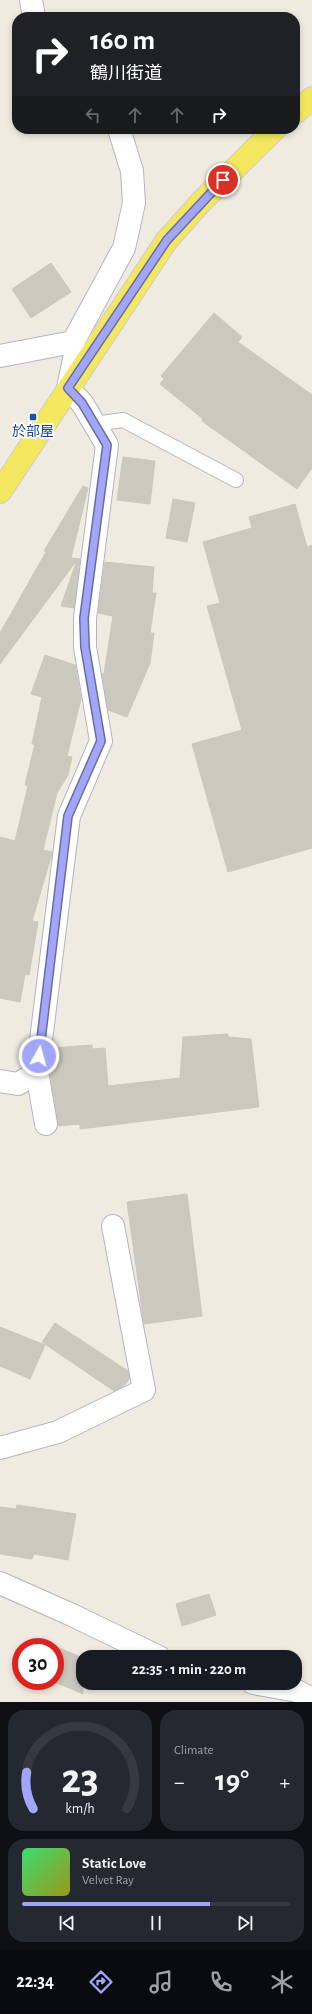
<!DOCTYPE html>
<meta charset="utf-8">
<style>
body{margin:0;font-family:"Alegreya Sans","Noto Sans JP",sans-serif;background:#242831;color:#f1f3f6;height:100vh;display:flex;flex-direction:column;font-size:15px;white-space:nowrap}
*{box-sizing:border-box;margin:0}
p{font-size:13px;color:#9ea1a6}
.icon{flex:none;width:22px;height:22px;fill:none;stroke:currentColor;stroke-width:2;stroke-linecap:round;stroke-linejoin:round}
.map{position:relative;height:1702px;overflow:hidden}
.sheet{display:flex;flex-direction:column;gap:8px;padding:8px;background:#0d0f14;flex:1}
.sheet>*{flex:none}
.guide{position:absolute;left:12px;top:12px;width:288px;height:122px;border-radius:16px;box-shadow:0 2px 6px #0003;background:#202124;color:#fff;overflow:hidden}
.speed{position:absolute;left:12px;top:1638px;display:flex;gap:8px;font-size:20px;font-weight:700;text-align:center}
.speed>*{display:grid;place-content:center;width:52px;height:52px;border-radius:50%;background:#171b24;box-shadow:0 2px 6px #0003;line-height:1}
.speed .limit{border:6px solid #d22;background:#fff;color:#111}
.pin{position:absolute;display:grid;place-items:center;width:34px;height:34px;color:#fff;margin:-17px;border:2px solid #fff;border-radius:50%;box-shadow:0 1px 4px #0007}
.me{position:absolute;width:44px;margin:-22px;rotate:7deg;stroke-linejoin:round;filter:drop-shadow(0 0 3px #0008)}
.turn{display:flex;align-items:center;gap:14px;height:84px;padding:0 12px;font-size:18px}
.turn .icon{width:52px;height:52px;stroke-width:2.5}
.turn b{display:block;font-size:28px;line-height:34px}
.lanes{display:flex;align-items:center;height:38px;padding:0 12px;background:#0003;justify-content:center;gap:20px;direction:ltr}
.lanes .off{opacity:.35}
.big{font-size:30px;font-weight:700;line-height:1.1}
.sheet .widget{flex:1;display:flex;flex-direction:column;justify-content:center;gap:6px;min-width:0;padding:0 14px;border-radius:16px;background:#242831}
.sheet .dial{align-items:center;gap:0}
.dial svg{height:104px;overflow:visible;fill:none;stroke:#363941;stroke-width:7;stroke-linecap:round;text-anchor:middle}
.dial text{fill:#f1f3f6;stroke:none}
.song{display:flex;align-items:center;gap:12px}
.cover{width:48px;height:48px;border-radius:6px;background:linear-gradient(135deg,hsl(140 70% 55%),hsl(60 70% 35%))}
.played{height:4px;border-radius:2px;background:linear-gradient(90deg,#a1a6f9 70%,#363941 70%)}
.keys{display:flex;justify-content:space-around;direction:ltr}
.heat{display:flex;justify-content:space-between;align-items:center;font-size:22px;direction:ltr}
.sheet .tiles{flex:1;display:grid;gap:8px;grid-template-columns:1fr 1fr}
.widget:last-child{grid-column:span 2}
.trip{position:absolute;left:76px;top:1650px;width:226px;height:40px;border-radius:16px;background:#171b24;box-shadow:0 2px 6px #0003;font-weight:700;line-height:40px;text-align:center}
.tabs{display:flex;height:64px;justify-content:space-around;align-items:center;background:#090b0e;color:#9ea1a6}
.tabs .icon{width:28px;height:28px}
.tabs .active{color:#a1a6f9}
.tabs b{font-size:18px;color:#f1f3f6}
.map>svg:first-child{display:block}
</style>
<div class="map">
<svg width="312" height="1702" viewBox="0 0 312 1702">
<rect width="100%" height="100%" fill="#efebe0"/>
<path fill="#cbc9be" stroke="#cbc7b9" d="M 51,263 L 71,292 L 31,318 L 12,289 Z
M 214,313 L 242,337 L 238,342 L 312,395 L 312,468 L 297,489 L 202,421 L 203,419 L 160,384 L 164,379 L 161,376 Z
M 123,457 L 155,461 L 150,504 L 117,500 Z
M 83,486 L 88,488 L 71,558 L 80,559 L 74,608 L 61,606 L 77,560 L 0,664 L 0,633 L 46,552 L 44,551 Z
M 173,499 L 195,503 L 187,542 L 166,538 Z
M 295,504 L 307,547 L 312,545 L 312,848 L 228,872 L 192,744 L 242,730 L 207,606 L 220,603 L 203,542 L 252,528 L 249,517 Z
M 105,562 L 154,567 L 152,593 L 156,593 L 150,633 L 154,633 L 150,663 L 127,717 L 108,710 L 102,673 L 104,674 L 113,616 L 98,613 Z
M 45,655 L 75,665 L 81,699 L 67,756 L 72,757 L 68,775 L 57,793 L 43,850 L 52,852 L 51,857 L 32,921 L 38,922 L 29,975 L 25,974 L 20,1002 L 0,998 L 0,837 L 15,841 L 28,786 L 25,785 L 35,744 L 32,744 L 42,697 L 31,694 Z
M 228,1034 L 228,1037 L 251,1039 L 259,1107 L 80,1129 L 80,1124 L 58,1126 L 50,1072 L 53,1048 L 92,1045 L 92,1049 L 105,1048 L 108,1086 L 180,1078 L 183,1037 Z
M 187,1194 L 202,1316 L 144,1324 L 127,1202 Z
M 55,1323 L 128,1371 L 129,1379 L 125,1385 L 114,1391 L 42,1342 Z
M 0,1327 L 45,1345 L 30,1379 L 0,1366 Z
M 17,1505 L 76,1514 L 68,1560 L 34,1554 L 32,1559 L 0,1554 L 0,1507 L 16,1509 Z
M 209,1594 L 216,1615 L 182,1626 L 176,1604 Z
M 55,1646 L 83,1658 L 83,1694 L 55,1682 Z"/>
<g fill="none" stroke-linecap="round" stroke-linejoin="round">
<g stroke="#b4b4c1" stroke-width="16">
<path id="service" d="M 94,424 L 123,420 L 236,480"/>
</g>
<g stroke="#b4b4c1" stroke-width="24">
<path id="minor" d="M 31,0 L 34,17
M 0,356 L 73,342
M 0,1081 L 18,1084 L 37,1072
M 46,1124 L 37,1072 L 69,816 L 101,741 L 85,647 L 85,618 L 107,445 L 82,403 L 68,388 L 75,354 L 73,342 L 124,248 L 134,203 L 132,171 L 119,129
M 0,1448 L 58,1432 L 144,1390 L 113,1226
M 0,1583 L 72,1615 L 159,1657
M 253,1683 L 297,1691 L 312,1699"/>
</g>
<g stroke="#cdcdcd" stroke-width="24">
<path id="primary" d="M 295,113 L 312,98
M 0,492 L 167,240 L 202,201 L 275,129"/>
</g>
<use href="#service" stroke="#fff" stroke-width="14"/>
<use href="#minor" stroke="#fff" stroke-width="22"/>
<use href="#primary" stroke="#f4e760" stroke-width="22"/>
</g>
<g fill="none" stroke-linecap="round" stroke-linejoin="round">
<g stroke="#696ca2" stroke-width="10">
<path id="route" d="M 39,1056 L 68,816 L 101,741 L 85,647 L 84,618 L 107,445 L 82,403 L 68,388 L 167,240 L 223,180"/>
</g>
<use href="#route" stroke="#a1a6f9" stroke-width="7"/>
</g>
<rect fill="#1a4fb4" stroke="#fff" stroke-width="1.5" x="29" y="413" width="8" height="8" rx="2"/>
<g text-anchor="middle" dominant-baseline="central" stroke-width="3.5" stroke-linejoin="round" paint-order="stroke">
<g font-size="14" fill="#164399" stroke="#fff">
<text x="33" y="432">於部屋</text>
</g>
</g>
</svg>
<div class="speed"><div class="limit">30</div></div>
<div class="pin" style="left:223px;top:180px;background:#d93025"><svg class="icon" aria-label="arrive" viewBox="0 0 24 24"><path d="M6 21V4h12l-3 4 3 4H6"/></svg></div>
<svg class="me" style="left:39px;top:1056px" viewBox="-20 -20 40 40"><circle r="17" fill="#a1a6f9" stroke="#fff" stroke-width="3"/><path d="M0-11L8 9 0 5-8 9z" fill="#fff"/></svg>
<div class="trip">22:35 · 1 min · 220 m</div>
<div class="guide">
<div class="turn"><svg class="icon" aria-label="right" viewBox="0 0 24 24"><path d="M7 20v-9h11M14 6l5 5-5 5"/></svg><div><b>160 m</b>鶴川街道</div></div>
<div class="lanes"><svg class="icon off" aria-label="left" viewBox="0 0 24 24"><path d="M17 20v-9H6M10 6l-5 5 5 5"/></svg><svg class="icon off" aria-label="ahead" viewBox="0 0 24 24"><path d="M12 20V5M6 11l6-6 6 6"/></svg><svg class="icon off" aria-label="ahead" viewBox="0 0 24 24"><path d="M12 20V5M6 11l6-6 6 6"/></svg><svg class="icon" aria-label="right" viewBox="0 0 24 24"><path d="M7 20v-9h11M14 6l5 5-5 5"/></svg></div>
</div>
</div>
<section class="sheet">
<div class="tiles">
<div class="widget dial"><svg viewBox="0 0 100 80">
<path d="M14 69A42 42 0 1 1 86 69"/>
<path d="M14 69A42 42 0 0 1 9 41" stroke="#a1a6f9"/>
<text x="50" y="56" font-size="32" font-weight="700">23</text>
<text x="50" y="72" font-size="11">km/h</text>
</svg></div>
<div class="widget"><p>Climate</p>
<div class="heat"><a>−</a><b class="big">19°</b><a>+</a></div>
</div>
<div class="widget">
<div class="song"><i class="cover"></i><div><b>Static Love</b><p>Velvet Ray</p></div></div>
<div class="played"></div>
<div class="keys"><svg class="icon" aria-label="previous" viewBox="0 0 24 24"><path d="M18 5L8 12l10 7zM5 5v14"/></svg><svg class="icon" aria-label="pause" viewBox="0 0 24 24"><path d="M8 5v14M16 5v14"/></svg><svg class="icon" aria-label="next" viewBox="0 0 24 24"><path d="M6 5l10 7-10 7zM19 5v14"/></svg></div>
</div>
</div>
</section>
<nav class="tabs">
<b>22:34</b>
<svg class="icon active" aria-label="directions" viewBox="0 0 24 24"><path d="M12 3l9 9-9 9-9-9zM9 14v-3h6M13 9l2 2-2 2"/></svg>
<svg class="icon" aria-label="music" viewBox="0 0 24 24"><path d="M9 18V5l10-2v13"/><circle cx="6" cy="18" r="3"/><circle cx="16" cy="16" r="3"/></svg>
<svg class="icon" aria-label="phone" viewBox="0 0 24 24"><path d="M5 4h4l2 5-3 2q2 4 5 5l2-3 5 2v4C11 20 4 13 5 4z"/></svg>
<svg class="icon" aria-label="climate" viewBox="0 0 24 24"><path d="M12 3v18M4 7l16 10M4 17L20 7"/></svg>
</nav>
